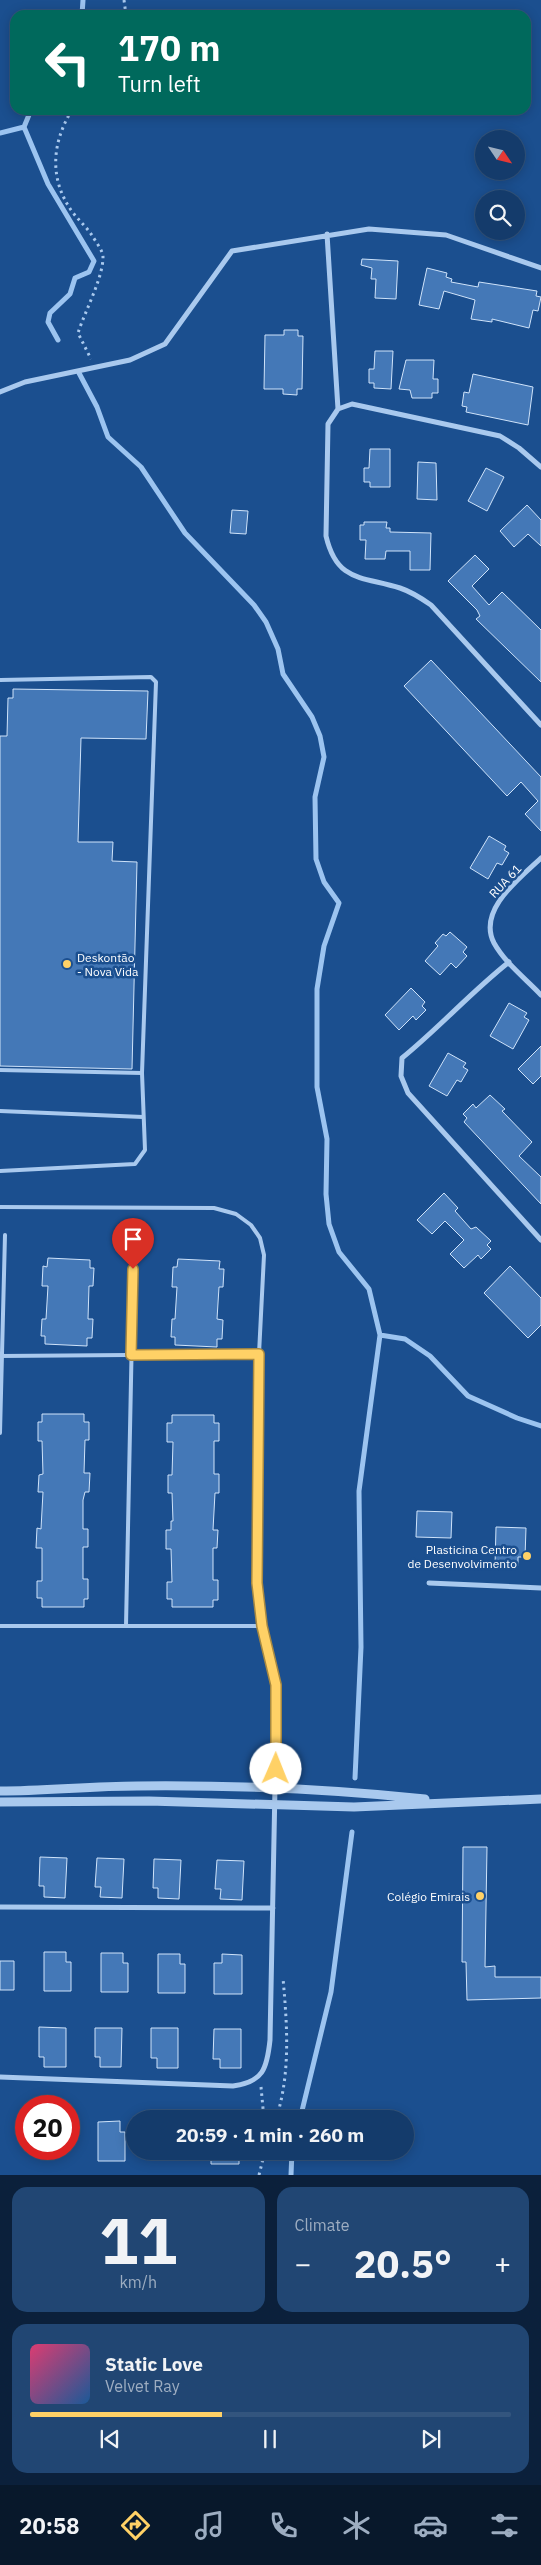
<!DOCTYPE html>
<meta charset="utf-8">
<style>
body{margin:0;font-family:"IBM Plex Sans",sans-serif;background:#214673;color:#f1f3f6;height:100vh;display:flex;flex-direction:column;font-size:19px;white-space:nowrap}
*{box-sizing:border-box;margin:0}
p{font-size:16px;color:#9dadc1}
.icon{flex:none;width:28px;height:28px;fill:none;stroke:currentColor;stroke-width:2;stroke-linecap:round;stroke-linejoin:round}
.map{position:relative;height:2175px;overflow:hidden}
.drawer{display:flex;flex-direction:column;gap:12px;padding:12px;background:#0b203b;flex:1}
.drawer>*{flex:none}
.hud{position:absolute;left:10px;top:10px;width:521px;height:105px;border-radius:15px;box-shadow:0 2px 12px #0003,0 0 0 1px #33557e;background:#00695c;color:#fff;overflow:hidden}
.needle{width:32px;rotate:125deg}
.tools{position:absolute;left:475px;top:130px;display:grid;gap:10px}
.tools a{display:grid;place-items:center;width:50px;height:50px;border-radius:50%;background:#143b6b;box-shadow:0 2px 12px #0003,0 0 0 1px #33557e;font-size:25px}
.speed{position:absolute;left:15px;top:2095px;display:flex;gap:10px;font-size:25px;font-weight:700;text-align:center}
.speed>*{display:grid;place-content:center;width:65px;height:65px;border-radius:50%;background:#143b6b;box-shadow:0 2px 12px #0003,0 0 0 1px #33557e;line-height:1}
.speed .limit{border:8px solid #d22;background:#fff;color:#111}
.pin{position:absolute;display:grid;place-items:center;width:42px;height:42px;color:#fff;margin:-51px -21px;border-radius:50% 50% 50% 0;rotate:-45deg;box-shadow:0 0 5px #0007}
.pin .icon{rotate:45deg}
.me{position:absolute;width:55px;margin:-28px;rotate:1deg;stroke-linejoin:round;filter:drop-shadow(0 0 4px #0008)}
.turn{display:flex;align-items:center;gap:18px;height:105px;padding:0 25px;font-size:22px}
.turn .icon{width:65px;height:65px;stroke-width:2.5}
.turn b{display:block;font-size:35px;line-height:42px}
.big{font-size:38px;font-weight:700;line-height:1.1}
.drawer .widget{flex:1;display:flex;flex-direction:column;justify-content:center;gap:8px;min-width:0;padding:0 18px;border-radius:15px;background:#214673}
.drawer .dial{align-items:center;gap:0}
.dial b{font-size:65px;line-height:1}
.song{display:flex;align-items:center;gap:15px}
.cover{width:60px;height:60px;border-radius:8px;background:linear-gradient(135deg,hsl(340 70% 55%),hsl(210 70% 35%))}
.played{height:5px;border-radius:2px;background:linear-gradient(90deg,#ffd166 40%,#33557e 40%)}
.keys{display:flex;justify-content:space-around;direction:ltr}
.heat{display:flex;justify-content:space-between;align-items:center;font-size:28px;direction:ltr}
.drawer .tiles{flex:1;display:grid;gap:12px;grid-template-columns:1fr 1fr}
.widget:last-child{grid-column:span 2}
.trip{position:absolute;left:126px;top:2110px;width:288px;height:50px;border-radius:25px;background:#143b6b;box-shadow:0 2px 12px #0003,0 0 0 1px #33557e;font-weight:700;line-height:50px;text-align:center}
.dock{display:flex;height:80px;justify-content:space-around;align-items:center;background:#08182b;color:#9dadc1}
.dock .icon{width:35px;height:35px}
.dock .current{color:#ffd166}
.dock b{font-size:22px;color:#f1f3f6}
.map>svg:first-child{display:block}
</style>
<div class="map">
<svg width="541" height="2175" viewBox="0 0 541 2175">
<rect width="100%" height="100%" fill="#1b4f8f"/>
<g fill="none" stroke-linecap="round" stroke-linejoin="round">
<path stroke="#9cc4f0" stroke-width="5" d="M 82,15 L 83,0
M 31,110 L 24,127 L 48,184 L 94,261 L 89,272 L 75,278 L 70,294 L 50,313 L 48,322 L 58,340
M 0,133 L 24,127
M 79,373 L 97,407 L 108,437 L 141,467 L 185,533 L 254,605 L 266,622 L 278,649 L 283,674 L 312,717 L 320,736 L 324,757 L 315,797 L 316,859 L 324,882 L 339,903 L 324,946 L 317,989 L 317,1087 L 327,1139 L 326,1194 L 329,1224 L 339,1252 L 369,1289 L 380,1335 L 359,1491 L 361,1647 L 355,1778
M 380,1335 L 405,1339 L 430,1356 L 468,1396 L 517,1418 L 541,1426
M 300,2119 L 331,1992 L 352,1832
M 291,2175 L 292,2151"/>
</g>
<path fill="#4478b7" stroke="#cfe3fa" d="M 362,259 L 398,261 L 396,299 L 375,298 L 376,279 L 371,279 L 372,268 L 361,265 Z
M 427,268 L 447,273 L 446,277 L 452,279 L 451,282 L 478,287 L 479,282 L 537,291 L 536,296 L 541,297 L 538,311 L 533,310 L 529,328 L 492,319 L 492,322 L 471,319 L 475,300 L 444,291 L 439,309 L 419,305 Z
M 284,330 L 298,330 L 298,336 L 303,336 L 302,389 L 297,389 L 297,395 L 283,394 L 283,389 L 264,389 L 265,335 L 284,335 Z
M 375,351 L 393,351 L 391,389 L 374,388 L 374,383 L 369,383 L 369,369 L 374,369 Z
M 406,360 L 434,360 L 433,379 L 438,379 L 438,393 L 432,393 L 432,398 L 412,398 L 410,390 L 399,389 Z
M 473,374 L 533,387 L 528,425 L 466,412 L 467,407 L 462,406 L 464,392 L 469,393 Z
M 370,449 L 390,449 L 390,487 L 370,487 L 370,482 L 364,482 L 364,468 L 369,468 Z
M 418,462 L 436,463 L 437,500 L 417,499 Z
M 486,468 L 504,477 L 487,511 L 468,501 Z
M 527,505 L 541,520 L 541,546 L 528,534 L 514,547 L 500,531 Z
M 232,510 L 248,511 L 246,534 L 230,533 Z
M 364,522 L 387,522 L 386,528 L 390,528 L 390,532 L 431,533 L 430,570 L 410,570 L 410,551 L 386,551 L 385,559 L 365,559 L 366,540 L 360,540 L 360,525 L 364,525 Z
M 475,555 L 489,569 L 472,586 L 489,605 L 502,592 L 541,630 L 541,682 L 476,619 L 480,616 L 477,610 L 448,581 Z
M 431,660 L 541,777 L 541,831 L 525,814 L 538,801 L 521,782 L 507,796 L 404,686 Z
M 13,689 L 148,691 L 146,739 L 81,738 L 78,842 L 113,842 L 112,861 L 137,862 L 132,1069 L 0,1066 L 0,736 L 7,736 L 8,698 L 13,698 Z
M 489,836 L 506,846 L 504,850 L 509,853 L 502,865 L 497,863 L 488,879 L 470,868 Z
M 450,932 L 467,947 L 463,952 L 467,956 L 456,968 L 451,963 L 440,975 L 425,961 L 438,946 L 435,943 L 443,934 L 446,936 Z
M 411,988 L 425,1002 L 422,1006 L 426,1010 L 416,1020 L 413,1016 L 399,1030 L 385,1015 Z
M 509,1003 L 527,1013 L 524,1017 L 529,1020 L 513,1049 L 490,1036 Z
M 541,1046 L 541,1076 L 533,1084 L 518,1069 Z
M 448,1053 L 466,1063 L 463,1067 L 468,1070 L 461,1082 L 457,1080 L 447,1096 L 429,1086 Z
M 490,1095 L 505,1109 L 502,1111 L 532,1142 L 519,1156 L 541,1177 L 541,1204 L 464,1122 L 467,1118 L 463,1114 L 473,1104 L 476,1108 Z
M 444,1193 L 458,1208 L 455,1211 L 471,1229 L 476,1227 L 491,1241 L 487,1245 L 491,1249 L 481,1259 L 478,1255 L 464,1268 L 450,1254 L 464,1240 L 445,1221 L 432,1234 L 417,1220 Z
M 48,1258 L 90,1260 L 90,1268 L 94,1268 L 93,1286 L 89,1286 L 88,1319 L 93,1319 L 92,1338 L 87,1338 L 87,1346 L 45,1344 L 45,1336 L 41,1336 L 42,1319 L 46,1319 L 48,1286 L 42,1286 L 43,1266 L 47,1267 Z
M 178,1259 L 220,1261 L 219,1269 L 224,1269 L 223,1287 L 219,1287 L 217,1319 L 223,1320 L 222,1339 L 217,1339 L 217,1347 L 175,1345 L 175,1337 L 171,1337 L 172,1319 L 175,1319 L 177,1287 L 172,1287 L 173,1267 L 177,1267 Z
M 510,1266 L 541,1298 L 541,1325 L 528,1338 L 484,1293 Z
M 42,1414 L 84,1414 L 84,1422 L 89,1422 L 89,1440 L 85,1440 L 84,1473 L 90,1473 L 89,1492 L 85,1492 L 83,1500 L 83,1529 L 88,1529 L 88,1547 L 83,1547 L 83,1579 L 88,1579 L 88,1599 L 84,1599 L 84,1607 L 42,1607 L 42,1598 L 37,1598 L 37,1581 L 42,1581 L 42,1548 L 36,1548 L 37,1528 L 41,1529 L 43,1492 L 38,1492 L 39,1475 L 43,1474 L 42,1441 L 38,1441 L 38,1422 L 42,1422 Z
M 172,1415 L 214,1415 L 214,1423 L 219,1423 L 219,1441 L 214,1441 L 214,1474 L 219,1474 L 219,1493 L 215,1493 L 213,1530 L 218,1530 L 217,1548 L 213,1548 L 213,1580 L 218,1580 L 218,1600 L 213,1600 L 213,1607 L 172,1607 L 172,1599 L 167,1599 L 167,1582 L 172,1582 L 171,1549 L 166,1549 L 166,1530 L 171,1530 L 171,1521 L 173,1521 L 172,1493 L 168,1493 L 168,1475 L 172,1475 L 173,1442 L 167,1442 L 167,1423 L 172,1423 Z
M 417,1511 L 452,1512 L 451,1538 L 416,1537 Z
M 496,1527 L 526,1528 L 525,1557 L 518,1557 L 518,1566 L 495,1566 Z
M 463,1847 L 487,1847 L 485,1967 L 495,1966 L 495,1977 L 541,1977 L 541,1998 L 467,2000 L 466,1962 L 462,1962 Z
M 40,1857 L 67,1858 L 65,1898 L 44,1897 L 44,1886 L 39,1886 Z
M 97,1858 L 124,1859 L 122,1898 L 100,1897 L 101,1887 L 95,1887 Z
M 154,1859 L 181,1860 L 179,1899 L 158,1898 L 158,1888 L 153,1888 Z
M 217,1860 L 244,1861 L 242,1900 L 220,1899 L 221,1889 L 215,1889 Z
M 44,1952 L 66,1952 L 66,1962 L 71,1962 L 71,1991 L 44,1991 Z
M 101,1953 L 123,1953 L 123,1963 L 128,1963 L 128,1992 L 101,1992 Z
M 158,1954 L 180,1954 L 180,1964 L 185,1964 L 185,1993 L 158,1993 Z
M 222,1954 L 242,1955 L 242,1994 L 214,1994 L 214,1963 L 222,1963 Z
M 0,1961 L 14,1961 L 14,1990 L 0,1990 Z
M 39,2027 L 66,2028 L 66,2067 L 44,2067 L 44,2057 L 39,2057 Z
M 95,2028 L 122,2028 L 121,2067 L 100,2067 L 100,2057 L 95,2057 Z
M 151,2028 L 178,2028 L 178,2068 L 157,2068 L 157,2058 L 151,2058 Z
M 214,2029 L 241,2029 L 241,2068 L 220,2068 L 220,2059 L 213,2059 Z
M 120,2121 L 120,2132 L 125,2132 L 125,2161 L 98,2161 L 98,2122 Z
M 211,2151 L 239,2151 L 239,2164 L 211,2164 Z"/>
<g fill="none" stroke-linecap="round" stroke-linejoin="round">
<path stroke="#a9c9ee" stroke-width="3" stroke-dasharray="2.5 4" stroke-linecap="butt" d="M 124,0 L 126,15
M 72,110 C 52,142 49,178 71,210 C 78,220 87,227 93,237 C 96,242 103,251 103,257 C 103,278 85,311 78,333 L 91,359
M 261,2087 L 264,2119
M 276,2119 C 291,2073 287,2024 283,1978
M 259,2175 L 265,2151"/>
<path stroke="#a9c9ee" stroke-width="4" d="M 0,680 L 151,677 L 156,682 L 142,1073 L 145,1150 L 135,1164 L 0,1171
M 0,1070 L 142,1073
M 0,1111 L 143,1117
M 0,1207 L 214,1208 L 236,1214 L 251,1225 L 260,1238 L 264,1255 L 259,1354 L 257,1583 L 262,1626 L 276,1685 L 275,1787
M 0,1356 L 259,1354
M 0,1433 L 5,1235
M 0,1626 L 262,1626
M 126,1626 L 134,1234"/>
<path stroke="#a9c9ee" stroke-width="5" d="M 327,234 L 338,409
M 0,392 L 25,382 L 130,360 L 165,344 L 232,251 L 369,229 L 446,235 L 541,268
M 541,467 L 519,448 L 500,436 L 352,404 L 338,409 L 328,424 L 326,536 C 337,583 363,576 400,588 C 412,592 421,598 431,605 L 541,725
M 541,858 C 520,878 477,910 494,943 C 505,963 526,979 541,995
M 509,962 C 471,992 439,1028 402,1058 L 401,1076 L 408,1093 L 541,1240
M 429,1583 L 541,1588
M 0,1907 L 273,1908
M 0,2077 L 233,2086 C 263,2082 267,2069 270,2040 L 275,1787"/>
<path stroke="#a9c9ee" stroke-width="9" d="M 0,1791 C 46,1791 91,1786 137,1786 C 233,1785 330,1789 425,1799
M 0,1802 L 149,1801 L 354,1807 L 541,1799"/>
</g>
<g fill="none" stroke-linecap="round" stroke-linejoin="round">
<g stroke="#a68842" stroke-width="12">
<path id="route" d="M 133,1269 L 131,1355 L 259,1354 L 257,1583 L 262,1626 L 276,1685 L 276,1769"/>
</g>
<use href="#route" stroke="#ffd166" stroke-width="9"/>
</g>
<g fill="#ffd166" stroke="#1b4f8f" stroke-width="2">
<circle cx="67" cy="964" r="5"/>
<circle cx="527" cy="1556" r="5"/>
<circle cx="480" cy="1896" r="5"/>
</g>
<g text-anchor="middle" dominant-baseline="central" stroke-width="5" stroke-linejoin="round" paint-order="stroke">
<g font-size="12" fill="#fff" stroke="#1b4f8f">
<text transform="translate(505 881) rotate(-47)">RUA 61</text>
</g>
<g font-size="12" fill="#fff" stroke="#1b4f8f" text-anchor="end">
<text x="77" y="957" text-anchor="start">Deskontão<tspan x="77" dy="14">- Nova Vida</tspan></text>
<text x="517" y="1549">Plasticina Centro<tspan x="517" dy="14">de Desenvolvimento</tspan></text>
<text x="470" y="1896">Colégio Emirais</text>
</g>
</g>
</svg>
<div class="tools">
<a><svg class="needle" viewBox="-14 -14 28 28"><path d="M0-13l5 13h-10z" fill="#e53935"/><path d="M0 13l5-13h-10z" fill="#9dadc1"/></svg></a>
<a><svg class="icon" aria-label="search" viewBox="0 0 24 24"><circle cx="10" cy="10" r="6"/><path d="M15 15l6 6"/></svg></a>
</div>
<div class="speed"><div class="limit">20</div></div>
<div class="pin" style="left:133px;top:1269px;background:#d93025"><svg class="icon" aria-label="arrive" viewBox="0 0 24 24"><path d="M6 21V4h12l-3 4 3 4H6"/></svg></div>
<svg class="me" style="left:276px;top:1769px" viewBox="-20 -20 40 40"><circle r="19" fill="#fff"/><path d="M0-13L10 11 0 6-10 11z" fill="#ffd166"/></svg>
<div class="trip">20:59 · 1 min · 260 m</div>
<div class="hud">
<div class="turn"><svg class="icon" aria-label="left" viewBox="0 0 24 24"><path d="M17 20v-9H6M10 6l-5 5 5 5"/></svg><div><b>170 m</b>Turn left</div></div>
</div>
</div>
<section class="drawer">
<div class="tiles">
<div class="widget dial"><b>11</b><p>km/h</p></div>
<div class="widget"><p>Climate</p>
<div class="heat"><a>−</a><b class="big">20.5°</b><a>+</a></div>
</div>
<div class="widget">
<div class="song"><i class="cover"></i><div><b>Static Love</b><p>Velvet Ray</p></div></div>
<div class="played"></div>
<div class="keys"><svg class="icon" aria-label="previous" viewBox="0 0 24 24"><path d="M18 5L8 12l10 7zM5 5v14"/></svg><svg class="icon" aria-label="pause" viewBox="0 0 24 24"><path d="M8 5v14M16 5v14"/></svg><svg class="icon" aria-label="next" viewBox="0 0 24 24"><path d="M6 5l10 7-10 7zM19 5v14"/></svg></div>
</div>
</div>
</section>
<nav class="dock">
<b>20:58</b>
<svg class="icon current" aria-label="directions" viewBox="0 0 24 24"><path d="M12 3l9 9-9 9-9-9zM9 14v-3h6M13 9l2 2-2 2"/></svg>
<svg class="icon" aria-label="music" viewBox="0 0 24 24"><path d="M9 18V5l10-2v13"/><circle cx="6" cy="18" r="3"/><circle cx="16" cy="16" r="3"/></svg>
<svg class="icon" aria-label="phone" viewBox="0 0 24 24"><path d="M5 4h4l2 5-3 2q2 4 5 5l2-3 5 2v4C11 20 4 13 5 4z"/></svg>
<svg class="icon" aria-label="climate" viewBox="0 0 24 24"><path d="M12 3v18M4 7l16 10M4 17L20 7"/></svg>
<svg class="icon" aria-label="car" viewBox="0 0 24 24"><path d="M5 17H2v-5l4-1 3-4h7l3 4 3 1v5h-3M9 17h6M6 11h13"/><circle cx="7" cy="17" r="2"/><circle cx="17" cy="17" r="2"/></svg>
<svg class="icon" aria-label="filters" viewBox="0 0 24 24"><path d="M4 7h16M4 17h16"/><circle cx="9" cy="7" r="2"/><circle cx="15" cy="17" r="2"/></svg>
</nav>
